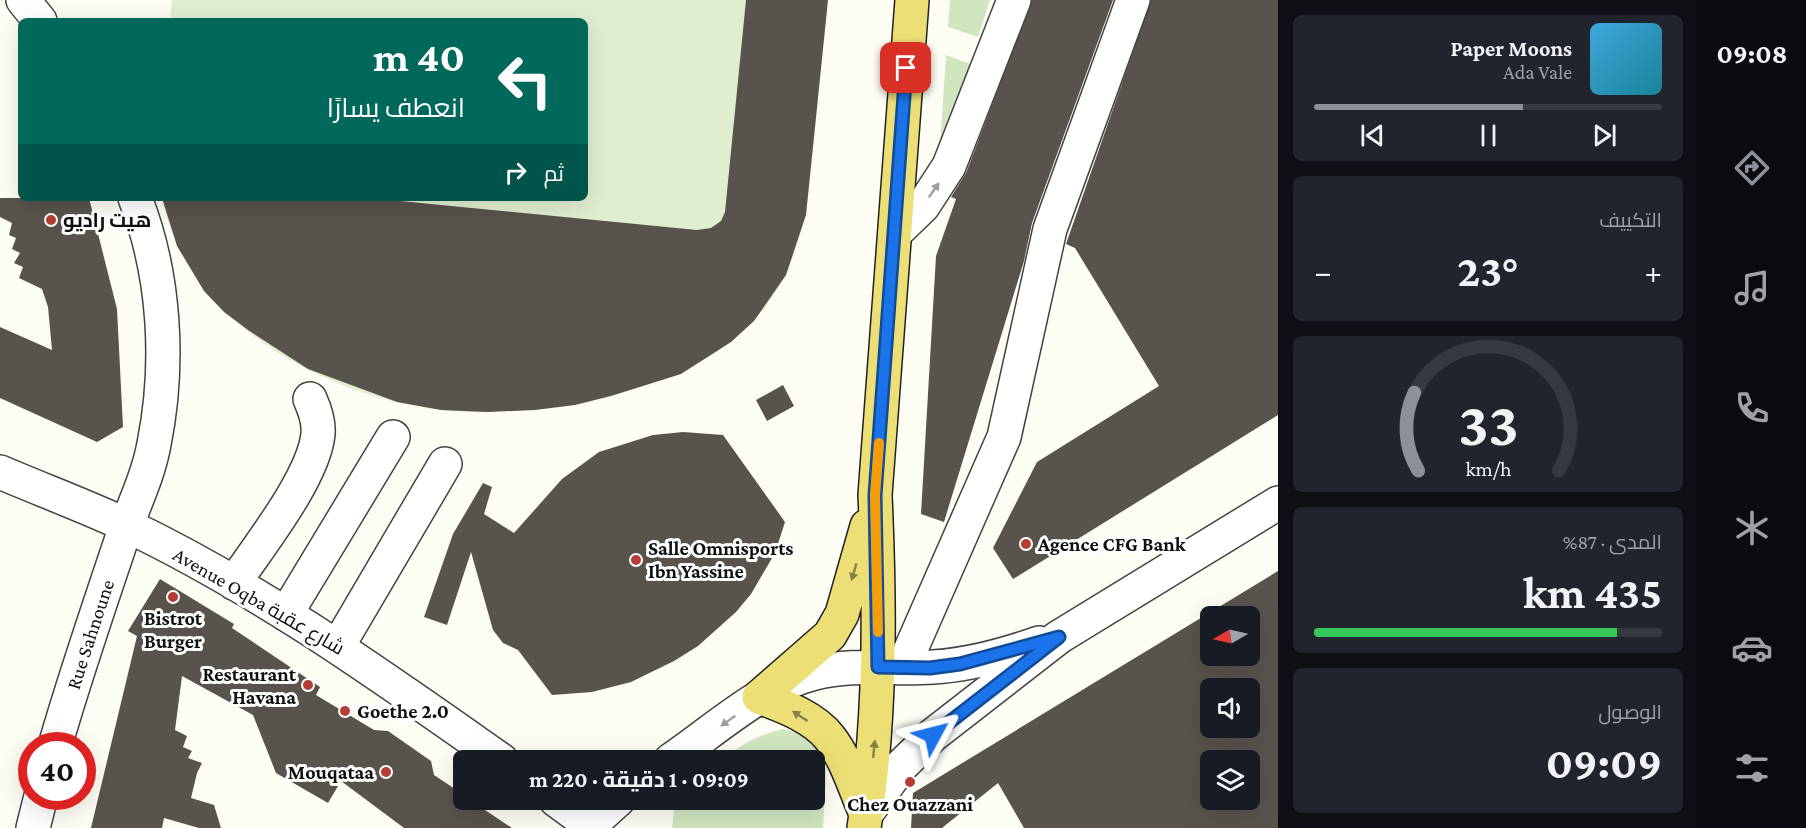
<!DOCTYPE html>
<html lang="ar">
<meta charset="utf-8">
<style>
body{margin:0;font-family:"Crimson Pro",Cairo,serif;background:#20242c;color:#f1f3f6;direction:rtl;height:100vh;display:flex;flex-direction:column;font-size:22px;white-space:nowrap}
*{box-sizing:border-box;margin:0}
p{font-size:20px;color:#9ea1a6}
.icon{flex:none;width:33px;height:33px;fill:none;stroke:currentColor;stroke-width:2;stroke-linecap:round;stroke-linejoin:round}
.map{position:relative;flex:1;overflow:hidden;direction:ltr}
.side{display:flex;flex-direction:column;gap:15px;padding:15px;background:#0d0f14;width:420px}
.side>*{flex:none}
.hud{position:absolute;left:18px;top:18px;width:570px;height:183px;border-radius:9px;box-shadow:0 6px 24px #0002;direction:rtl;background:#00695c;color:#fff;overflow:hidden}
.needle{width:39px;rotate:261deg}
.fabs{position:absolute;left:1200px;top:606px;display:grid;gap:12px}
.fabs a{display:grid;place-items:center;width:60px;height:60px;border-radius:9px;background:#171b24;box-shadow:0 6px 24px #0002;font-size:30px}
.speed{position:absolute;left:18px;top:732px;display:flex;gap:12px;font-size:30px;font-weight:700;text-align:center}
.speed>*{display:grid;place-content:center;width:78px;height:78px;border-radius:50%;background:#171b24;box-shadow:0 6px 24px #0002;line-height:1}
.speed .limit{border:9px solid #d22;background:#fff;color:#111}
.pin{position:absolute;display:grid;place-items:center;width:51px;height:51px;color:#fff;margin:-26px;border-radius:12px;box-shadow:0 3px 9px #0006}
.me{position:absolute;width:66px;margin:-33px;rotate:52deg;stroke-linejoin:round;filter:drop-shadow(0 0 4px #0008)}
.turn{display:flex;align-items:center;gap:21px;height:126px;padding:0 24px;font-size:27px}
.turn .icon{width:78px;height:78px;stroke-width:2.5}
.turn b{display:block;font-size:42px;line-height:51px}
.then{display:flex;align-items:center;height:57px;padding:0 24px;background:#0003;gap:12px;font-size:22px}
.big{font-size:45px;font-weight:700;line-height:1.1}
.side .widget{flex:1;display:flex;flex-direction:column;justify-content:center;gap:9px;min-width:0;padding:0 21px;border-radius:9px;background:#20242c}
.side .dial{align-items:center;gap:0}
.dial svg{height:156px;overflow:visible;fill:none;stroke:#363941;stroke-width:7;stroke-linecap:round;text-anchor:middle}
.dial text{fill:#f1f3f6;stroke:none}
.song{display:flex;align-items:center;gap:18px}
.cover{width:72px;height:72px;border-radius:9px;background:linear-gradient(135deg,hsl(200 70% 55%),hsl(190 70% 35%))}
.played{height:6px;border-radius:3px;background:linear-gradient(90deg,#8c9099 60%,#363941 60%)}
.keys{display:flex;justify-content:space-around;direction:ltr}
.heat{display:flex;justify-content:space-between;align-items:center;font-size:33px;direction:ltr}
.charge{height:9px;border-radius:4px;background:linear-gradient(90deg,#34c759 87%,#363941 0)}
.trip{position:absolute;left:453px;top:750px;width:372px;height:60px;border-radius:9px;background:#171b24;box-shadow:0 6px 24px #0002;font-weight:700;line-height:60px;text-align:center;direction:rtl}
main{display:flex;flex:1;min-height:0}
.dock{display:flex;flex-direction:column;width:108px;justify-content:space-around;align-items:center;background:#090b0e;color:#9ea1a6}
.dock .icon{width:42px;height:42px}
.dock .active{color:#8c9099}
.dock b{font-size:27px;color:#f1f3f6}
.map>svg:first-child{display:block}
</style>
<main>
<nav class="dock">
<b>09:08</b>
<svg class="icon active" aria-label="directions" viewBox="0 0 24 24"><path d="M12 3l9 9-9 9-9-9zM9 14v-3h6M13 9l2 2-2 2"/></svg>
<svg class="icon" aria-label="music" viewBox="0 0 24 24"><path d="M9 18V5l10-2v13"/><circle cx="6" cy="18" r="3"/><circle cx="16" cy="16" r="3"/></svg>
<svg class="icon" aria-label="phone" viewBox="0 0 24 24"><path d="M5 4h4l2 5-3 2q2 4 5 5l2-3 5 2v4C11 20 4 13 5 4z"/></svg>
<svg class="icon" aria-label="climate" viewBox="0 0 24 24"><path d="M12 3v18M4 7l16 10M4 17L20 7"/></svg>
<svg class="icon" aria-label="car" viewBox="0 0 24 24"><path d="M5 17H2v-5l4-1 3-4h7l3 4 3 1v5h-3M9 17h6M6 11h13"/><circle cx="7" cy="17" r="2"/><circle cx="17" cy="17" r="2"/></svg>
<svg class="icon" aria-label="filters" viewBox="0 0 24 24"><path d="M4 7h16M4 17h16"/><circle cx="9" cy="7" r="2"/><circle cx="15" cy="17" r="2"/></svg>
</nav>
<section class="side">
<div class="widget">
<div class="song"><i class="cover"></i><div><b>Paper Moons</b><p>Ada Vale</p></div></div>
<div class="played"></div>
<div class="keys"><svg class="icon" aria-label="previous" viewBox="0 0 24 24"><path d="M18 5L8 12l10 7zM5 5v14"/></svg><svg class="icon" aria-label="pause" viewBox="0 0 24 24"><path d="M8 5v14M16 5v14"/></svg><svg class="icon" aria-label="next" viewBox="0 0 24 24"><path d="M6 5l10 7-10 7zM19 5v14"/></svg></div>
</div>
<div class="widget"><p>التكييف</p>
<div class="heat"><a>−</a><b class="big">23°</b><a>+</a></div>
</div>
<div class="widget dial"><svg viewBox="0 0 100 80">
<path d="M14 69A42 42 0 1 1 86 69"/>
<path d="M14 69A42 42 0 0 1 12 29" stroke="#8c9099"/>
<text x="50" y="56" font-size="32" font-weight="700">33</text>
<text x="50" y="72" font-size="11">km/h</text>
</svg></div>
<div class="widget"><p>المدى · 87%</p><b class="big">435 km</b><div class="charge"></div></div>
<div class="widget"><p>الوصول</p><b class="big">09:09</b></div>
</section>
<div class="map">
<svg width="1278" height="828" viewBox="0 0 1278 828">
<rect width="100%" height="100%" fill="#fefdf4"/>
<path fill="#cfe6bf" d="M 950,0 L 990,0 L 978,37 L 948,27 Z
M 946,55 L 973,65 L 939,162 Z
M 783,729 L 811,736 L 827,756 L 823,828 L 672,828 L 674,809 L 679,800 L 814,800 L 814,760 L 722,760 C 741,744 758,735 783,729 Z"/>
<path fill="#e0eed0" d="M 172,0 L 828,0 C 823,43 819,87 815,130 C 809,189 806,246 773,296 C 730,360 659,387 586,400 C 538,409 490,416 440,410 C 323,395 188,323 162,198 L 585,198 L 585,21 L 170,21 Z"/>
<path fill="#58534d" fill-rule="evenodd" d="M 746,0 L 828,0 L 806,215 L 786,275 L 754,321 L 731,342 L 681,374 L 611,396 L 575,405 L 535,410 L 487,412 L 441,410 L 397,402 L 308,369 L 248,330 L 224,312 L 204,291 L 177,246 L 162,198 L 370,198 L 697,230 L 711,228 L 721,221 L 725,212 Z
M 1032,0 L 1113,0 L 1032,223 L 1024,261 L 944,522 L 921,514 L 936,256 L 956,199 L 951,197 L 966,173 Z
M 1151,0 L 1278,0 L 1278,415 L 1013,579 L 993,548 L 1037,462 L 1159,386 L 1075,248 L 1066,244 Z
M 0,198 L 89,198 L 117,309 L 123,427 L 97,442 L 0,398 L 0,327 L 52,350 L 48,307 L 42,289 L 19,278 L 23,267 L 14,263 L 20,253 L 12,249 L 16,238 L 9,235 L 12,223 L 0,217 Z
M 783,385 L 794,406 L 767,421 L 756,400 Z
M 683,432 L 723,435 L 785,522 L 775,553 L 751,594 L 736,612 L 698,646 L 674,661 L 631,682 L 592,692 L 552,695 L 518,650 L 503,643 L 493,630 L 471,552 L 447,625 L 424,617 L 453,534 L 483,483 L 492,487 L 484,514 L 514,533 L 562,479 L 599,452 L 653,435 Z
M 1278,571 L 1278,828 L 1024,828 L 998,783 L 942,828 L 911,828 L 913,793 ZM 1210,616 L 1250,616 L 1250,656 L 1210,656 ZM 1210,688 L 1250,688 L 1250,728 L 1210,728 ZM 1210,760 L 1250,760 L 1250,800 L 1210,800 Z
M 160,579 L 234,624 L 232,628 L 320,687 L 316,695 L 374,730 L 388,731 L 431,761 L 434,775 L 464,795 L 464,800 L 470,800 L 512,828 L 404,828 L 341,781 L 328,803 L 276,773 L 253,715 L 182,676 L 175,730 L 187,736 L 183,747 L 192,751 L 188,758 L 202,763 L 197,773 L 191,798 L 214,805 L 221,828 L 199,828 L 164,818 L 162,828 L 91,828 L 137,636 L 128,631 Z"/>
<g fill="none" stroke-linecap="round" stroke-linejoin="round">
<g stroke="#434343" stroke-width="36">
<g id="minor">
<path d="M 23,0 L 40,21"/>
<path d="M 895,233 L 923,206 L 949,166 L 1014,0"/>
<path d="M 0,472 C 42,490 85,506 126,525 C 260,589 381,676 501,760"/>
<path d="M 234,583 C 259,546 314,477 318,434 C 319,422 315,410 310,399"/>
<path d="M 286,614 L 393,437"/>
<path d="M 338,646 L 445,464"/>
<path d="M 903,667 L 1004,437 L 1050,229 L 1133,0"/>
<path id="s1" d="M 55,746 C 75,676 99,607 122,538 C 133,506 148,477 154,444 C 170,364 165,274 135,198"/>
<path d="M 671,760 C 715,730 762,686 815,673 C 854,663 893,670 933,667 C 969,665 1005,655 1039,643"/>
<path d="M 556,800 L 594,828"/>
<path d="M 866,814 L 901,766 L 933,735 L 1059,637 L 1278,503"/>
<path d="M 33,828 L 41,796"/>
<path d="M 587,828 L 618,800"/>
</g>
</g>
<g stroke="#212121" stroke-width="36">
<path id="major" d="M 866,814 C 855,789 847,760 830,738 C 814,717 783,706 759,697 L 830,635 L 842,614 L 867,526
M 864,828 C 881,718 880,606 875,495 L 912,0"/>
</g>
<use href="#minor" stroke="#fff" stroke-width="33"/>
<use href="#major" stroke="#ecdf75" stroke-width="33"/>
</g>
<defs><path id="oneway-solid" d="M-6-.8H1V-3.2L6.5 0L1 3.2V.8H-6Z" transform="scale(1.5)"/></defs>
<g fill="#9f9f9f">
<use href="#oneway-solid" transform="translate(934 190) rotate(-55)"/>
<use href="#oneway-solid" transform="translate(728 721) rotate(145)"/>
</g>
<g fill="#898248">
<use href="#oneway-solid" transform="translate(854 572) rotate(106)"/>
<use href="#oneway-solid" transform="translate(800 716) rotate(-147)"/>
<use href="#oneway-solid" transform="translate(874 749) rotate(-84)"/>
</g>
<g fill="none" stroke-linecap="round" stroke-linejoin="round">
<g stroke="#114b97" stroke-width="15">
<path id="route" d="M 906,68 L 875,495 L 878,667 L 930,668 L 960,664 L 1059,637 L 933,735"/>
</g>
<use href="#route" stroke="#1a73e8" stroke-width="10"/>
<path stroke="#f59e0b" stroke-width="10" d="M 878,632 L 875,495 L 879,443"/>
</g>
<g fill="#b43e33" stroke="#fff" stroke-width="2">
<circle cx="51" cy="220" r="6"/>
<circle cx="1026" cy="544" r="6"/>
<circle cx="636" cy="560" r="6"/>
<circle cx="173" cy="597" r="6"/>
<circle cx="308" cy="685" r="6"/>
<circle cx="345" cy="711" r="6"/>
<circle cx="386" cy="772" r="6"/>
<circle cx="910" cy="782" r="6"/>
</g>
<g text-anchor="middle" dominant-baseline="central" stroke-width="6" stroke-linejoin="round" paint-order="stroke">
<g font-size="20" font-weight="bold" fill="#101010" stroke="#fff" text-anchor="start">
<text x="63" y="220">هيت راديو</text>
<text x="1038" y="544">Agence CFG Bank</text>
<text x="648" y="548">Salle Omnisports<tspan x="648" dy="23">Ibn Yassine</tspan></text>
<text x="173" y="618" text-anchor="middle">Bistrot<tspan x="173" dy="23">Burger</tspan></text>
<text x="296" y="674" text-anchor="end">Restaurant<tspan x="296" dy="23">Havana</tspan></text>
<text x="357" y="711">Goethe 2.0</text>
<text x="374" y="772" text-anchor="end">Mouqataa</text>
<text x="910" y="804" text-anchor="middle">Chez Ouazzani</text>
</g>
<g font-size="20" fill="#101010" stroke="#fff">
<text transform="translate(259 601) rotate(30)">Avenue Oqba شارع عقبة</text>
<text stroke="none"><textPath href="#s1" startOffset="117">Rue Sahnoune</textPath></text>
</g>
</g>
</svg>
<div class="fabs">
<a><svg class="needle" viewBox="-14 -14 28 28"><path d="M0-13l5 13h-10z" fill="#e53935"/><path d="M0 13l5-13h-10z" fill="#9ea1a6"/></svg></a>
<a><svg class="icon" aria-label="sound" viewBox="0 0 24 24"><path d="M4 9h4l5-4v14l-5-4H4zM17 9q2 3 0 6"/></svg></a>
<a><svg class="icon" aria-label="layers" viewBox="0 0 24 24"><path d="M12 4l9 5-9 5-9-5zM3 14l9 5 9-5"/></svg></a>
</div>
<div class="speed"><div class="limit">40</div></div>
<div class="pin" style="left:906px;top:68px;background:#d93025"><svg class="icon" aria-label="arrive" viewBox="0 0 24 24"><path d="M6 21V4h12l-3 4 3 4H6"/></svg></div>
<svg class="me" style="left:933px;top:735px" viewBox="-20 -20 40 40"><path d="M0-17L14 15 0 8-14 15z" fill="#1a73e8" stroke="#fff" stroke-width="4"/></svg>
<div class="trip">09:09 · 1 دقيقة · 220 m</div>
<div class="hud">
<div class="turn"><svg class="icon" aria-label="left" viewBox="0 0 24 24"><path d="M17 20v-9H6M10 6l-5 5 5 5"/></svg><div><b>40 m</b>انعطف يسارًا</div></div>
<div class="then">ثم<svg class="icon" aria-label="right" viewBox="0 0 24 24"><path d="M7 20v-9h11M14 6l5 5-5 5"/></svg></div>
</div>
</div>
</main>
